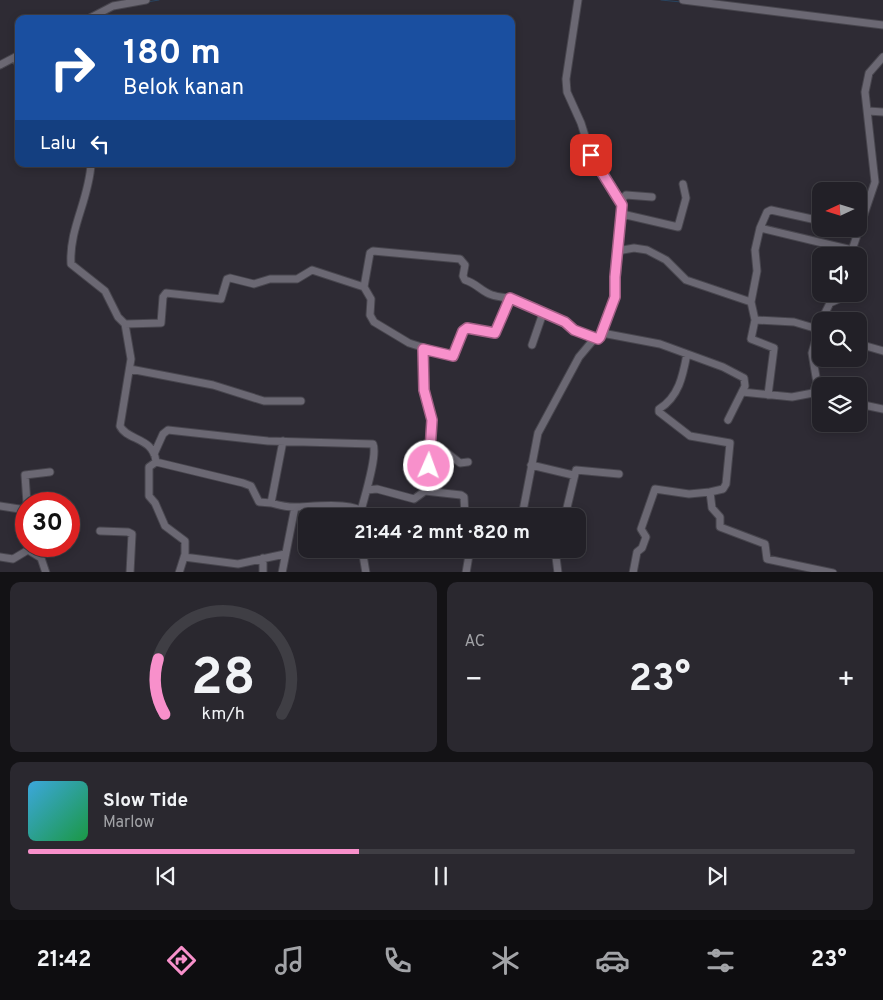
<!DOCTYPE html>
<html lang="id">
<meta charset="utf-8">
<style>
body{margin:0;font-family:Overpass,sans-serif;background:#2a282f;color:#f1f3f6;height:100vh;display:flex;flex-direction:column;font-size:19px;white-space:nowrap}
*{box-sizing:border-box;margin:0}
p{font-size:16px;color:#a2a3a7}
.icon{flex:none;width:28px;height:28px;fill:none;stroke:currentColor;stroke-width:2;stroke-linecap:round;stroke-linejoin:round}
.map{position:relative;height:572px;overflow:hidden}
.sheet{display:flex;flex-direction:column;gap:10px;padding:10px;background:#131215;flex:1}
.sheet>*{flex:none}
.hud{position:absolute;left:15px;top:15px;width:500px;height:152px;border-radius:10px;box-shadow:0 2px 8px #0003,0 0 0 1px #3f3e44;background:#1a4fa0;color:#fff;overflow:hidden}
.needle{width:32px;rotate:266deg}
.buttons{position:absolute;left:812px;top:182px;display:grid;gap:10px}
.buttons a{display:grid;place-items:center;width:55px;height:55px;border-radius:10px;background:#222027;box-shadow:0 2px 8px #0003,0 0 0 1px #3f3e44;font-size:25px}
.speed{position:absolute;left:15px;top:492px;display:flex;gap:10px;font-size:25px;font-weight:700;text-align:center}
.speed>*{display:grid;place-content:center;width:65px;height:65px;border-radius:50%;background:#222027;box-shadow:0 2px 8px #0003,0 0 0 1px #3f3e44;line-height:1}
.speed .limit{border:8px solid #d22;background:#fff;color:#111}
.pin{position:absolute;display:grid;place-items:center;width:42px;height:42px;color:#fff;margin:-21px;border-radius:10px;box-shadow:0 2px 8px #0006}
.me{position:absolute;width:55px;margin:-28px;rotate:2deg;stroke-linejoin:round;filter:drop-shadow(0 0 4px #0008)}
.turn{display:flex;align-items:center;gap:18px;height:105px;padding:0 25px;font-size:22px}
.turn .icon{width:65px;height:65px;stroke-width:2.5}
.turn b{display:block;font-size:35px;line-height:42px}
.then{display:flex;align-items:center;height:48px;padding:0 25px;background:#0003;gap:10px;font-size:19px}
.big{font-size:38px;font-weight:700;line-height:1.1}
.sheet .card{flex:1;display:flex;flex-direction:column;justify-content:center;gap:8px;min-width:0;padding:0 18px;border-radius:10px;background:#2a282f}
.sheet .dial{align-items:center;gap:0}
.dial svg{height:130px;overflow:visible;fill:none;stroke:#3f3e44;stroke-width:7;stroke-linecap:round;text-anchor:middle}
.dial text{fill:#f1f3f6;stroke:none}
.song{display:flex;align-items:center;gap:15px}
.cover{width:60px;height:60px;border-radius:8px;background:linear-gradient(135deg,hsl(200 70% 55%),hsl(140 70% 35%))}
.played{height:5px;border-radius:2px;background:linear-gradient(90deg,#f890cb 40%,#3f3e44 40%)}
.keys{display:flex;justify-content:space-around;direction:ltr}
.heat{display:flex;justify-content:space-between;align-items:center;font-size:28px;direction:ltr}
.sheet .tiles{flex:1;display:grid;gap:10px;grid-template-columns:1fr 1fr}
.card:last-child{grid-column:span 2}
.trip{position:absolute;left:298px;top:508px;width:288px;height:50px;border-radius:10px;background:#222027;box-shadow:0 2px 8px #0003,0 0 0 1px #3f3e44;font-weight:700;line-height:50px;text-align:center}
.dock{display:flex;height:80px;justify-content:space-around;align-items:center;background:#0e0d10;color:#a2a3a7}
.dock .icon{width:35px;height:35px}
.dock .current{color:#f890cb}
.dock b{font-size:22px;color:#f1f3f6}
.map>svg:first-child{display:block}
</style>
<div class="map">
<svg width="883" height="573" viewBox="0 0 883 573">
<rect width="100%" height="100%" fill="#2e2b34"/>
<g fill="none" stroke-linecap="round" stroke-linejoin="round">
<path stroke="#294561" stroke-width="1" d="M 661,0 L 681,2
M 147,2 L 159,0
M 0,69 L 8,65"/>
<g stroke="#48464e" stroke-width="9">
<path id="minor" d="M 683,0 L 883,25
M 88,19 L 113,6 L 146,0
M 15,57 L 19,66
M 0,65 L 19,55
M 868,111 L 883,112
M 91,164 C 89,200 69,228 71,264 L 105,291 L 118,317 L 125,324 L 131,359 L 120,426 C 127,441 154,437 156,462
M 621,200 L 626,195 L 652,197
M 622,214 L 678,227 L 686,198 L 683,184
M 760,228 L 767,212 L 771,210 L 821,221
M 850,229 L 859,232
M 617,251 L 634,248 L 647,250 L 666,260 L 686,280 L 751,302
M 850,256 L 875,182 L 865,92 L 869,73 L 883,57
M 364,287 L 371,299 L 370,315 L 374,322 L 409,343 L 450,356 L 455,354 L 463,331 L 467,329 L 495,333 L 510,298
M 755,320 L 794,322 L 821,330
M 821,321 L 830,303 L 839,299 L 841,294
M 125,324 L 161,323 L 163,297 L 166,293 L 221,299 L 227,279 L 230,278 L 254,284 L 270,279 L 297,279 L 312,270 L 364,287 L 370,253 L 373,251 L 460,259 L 465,265 L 463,276 L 465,280 C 476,283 482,292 492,295 C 501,298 510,297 519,301 C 546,311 568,328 595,338
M 602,333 L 660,344 L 723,367 L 744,378 L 745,386 L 728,420
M 859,344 L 883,351
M 532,345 L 543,313
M 687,354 C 683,375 679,397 659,409 L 659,412 L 690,436 L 730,443 L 726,484 L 723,489 L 710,492 L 712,508 L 720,517 L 720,527 L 765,544 L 767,559 L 833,573
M 130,369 L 213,385 L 264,401 L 301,401
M 742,392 L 792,397 L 813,393 L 821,396
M 813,393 L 817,383 L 812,353 L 821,322
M 768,395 L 774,348 L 751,339 L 755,320 L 751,302 L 757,271 L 755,250 L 760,228 L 852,250
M 859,404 L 883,409
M 283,441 L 271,503 C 278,505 287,507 295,507 C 311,507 358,500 367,516
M 429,449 L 446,452 L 460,463 L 468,462
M 154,454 L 163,434 L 168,430 L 268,441 L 373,444 C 378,455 364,498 361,511
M 156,462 L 149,467 L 149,496 L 155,503 L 165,526 L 185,541 L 185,554 L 179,573
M 156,462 L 243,483 L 251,486 L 259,502 L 271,503
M 531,465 L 573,475
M 367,490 L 377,489 L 414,499 L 425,491 L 432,420 L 424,390 L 423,349
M 425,491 L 461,495 L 464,497 L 465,516
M 27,504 L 25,475 L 50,472
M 0,506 L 26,510
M 522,516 L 538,433 L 579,357 L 595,338 L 598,339 L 600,337 L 615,297 L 622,205 L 591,155 L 581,123 L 567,92 L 566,79 L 578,0
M 565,516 L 576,470 L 619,474
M 100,531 L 128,532 L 132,534 L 130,573
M 362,549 L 366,573
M 555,549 L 558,573
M 0,557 L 13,559 L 28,550 L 41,558 L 46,573
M 184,557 L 238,564 L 285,554
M 263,573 L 263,558
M 282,573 L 295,507
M 466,573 L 470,549
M 633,573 L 637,552 L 642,548 L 646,537 L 641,529 L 655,489 L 689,494 L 710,492"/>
</g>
<use href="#minor" stroke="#6b6873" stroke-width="7"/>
</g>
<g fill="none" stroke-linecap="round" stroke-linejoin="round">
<g stroke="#a15e84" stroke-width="12">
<path id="route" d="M 429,466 L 432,420 L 424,390 L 423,349 L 453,356 L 463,331 L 467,328 L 495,333 L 510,298 L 565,322 L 574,330 L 598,339 L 600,337 L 615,297 L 615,277 L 622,205 L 591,155"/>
</g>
<use href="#route" stroke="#f890cb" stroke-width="9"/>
</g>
</svg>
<div class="buttons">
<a><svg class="needle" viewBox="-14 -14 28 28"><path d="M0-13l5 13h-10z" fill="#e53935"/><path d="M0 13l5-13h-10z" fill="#a2a3a7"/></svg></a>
<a><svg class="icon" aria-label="sound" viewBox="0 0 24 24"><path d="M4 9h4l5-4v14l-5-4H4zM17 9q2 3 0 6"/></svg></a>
<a><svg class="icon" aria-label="search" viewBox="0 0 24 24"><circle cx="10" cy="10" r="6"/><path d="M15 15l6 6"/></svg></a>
<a><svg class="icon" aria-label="layers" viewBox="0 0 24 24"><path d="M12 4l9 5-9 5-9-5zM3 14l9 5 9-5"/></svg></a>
</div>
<div class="speed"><div class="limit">30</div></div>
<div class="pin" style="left:591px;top:155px;background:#d93025"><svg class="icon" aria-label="arrive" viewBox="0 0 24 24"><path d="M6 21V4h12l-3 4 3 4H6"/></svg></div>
<svg class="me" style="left:429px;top:466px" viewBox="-20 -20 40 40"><circle r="17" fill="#f890cb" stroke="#fff" stroke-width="3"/><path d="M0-11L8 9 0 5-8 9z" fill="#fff"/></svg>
<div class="trip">21:44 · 2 mnt · 820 m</div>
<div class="hud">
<div class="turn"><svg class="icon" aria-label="right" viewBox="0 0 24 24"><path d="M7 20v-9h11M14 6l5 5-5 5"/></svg><div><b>180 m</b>Belok kanan</div></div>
<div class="then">Lalu<svg class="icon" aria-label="left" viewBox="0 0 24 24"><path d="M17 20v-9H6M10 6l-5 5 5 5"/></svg></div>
</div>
</div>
<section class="sheet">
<div class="tiles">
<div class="card dial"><svg viewBox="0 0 100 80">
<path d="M14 69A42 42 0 1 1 86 69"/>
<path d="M14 69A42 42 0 0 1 10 35" stroke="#f890cb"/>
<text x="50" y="56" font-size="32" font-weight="700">28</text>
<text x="50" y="72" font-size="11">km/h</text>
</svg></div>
<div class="card"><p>AC</p>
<div class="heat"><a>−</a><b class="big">23°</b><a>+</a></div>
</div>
<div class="card">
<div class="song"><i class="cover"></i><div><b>Slow Tide</b><p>Marlow</p></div></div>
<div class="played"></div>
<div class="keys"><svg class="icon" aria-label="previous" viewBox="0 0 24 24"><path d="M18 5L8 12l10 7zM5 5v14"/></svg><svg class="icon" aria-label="pause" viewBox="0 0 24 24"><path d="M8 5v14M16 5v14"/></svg><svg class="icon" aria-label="next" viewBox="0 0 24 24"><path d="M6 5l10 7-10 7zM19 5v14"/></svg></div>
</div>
</div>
</section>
<nav class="dock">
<b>21:42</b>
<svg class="icon current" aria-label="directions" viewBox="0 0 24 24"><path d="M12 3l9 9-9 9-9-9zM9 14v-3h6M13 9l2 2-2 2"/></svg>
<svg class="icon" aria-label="music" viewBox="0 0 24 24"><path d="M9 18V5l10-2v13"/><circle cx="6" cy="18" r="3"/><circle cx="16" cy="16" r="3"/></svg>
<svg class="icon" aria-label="phone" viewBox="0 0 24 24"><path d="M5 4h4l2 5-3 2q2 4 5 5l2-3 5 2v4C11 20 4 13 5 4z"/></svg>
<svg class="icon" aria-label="climate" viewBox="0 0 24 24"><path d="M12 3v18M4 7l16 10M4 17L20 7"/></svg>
<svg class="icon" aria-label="car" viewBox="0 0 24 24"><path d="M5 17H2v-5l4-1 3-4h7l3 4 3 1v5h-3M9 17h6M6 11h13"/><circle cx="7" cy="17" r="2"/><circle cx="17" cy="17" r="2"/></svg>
<svg class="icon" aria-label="filters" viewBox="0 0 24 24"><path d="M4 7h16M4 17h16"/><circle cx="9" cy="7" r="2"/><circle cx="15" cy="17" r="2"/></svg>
<b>23°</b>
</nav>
